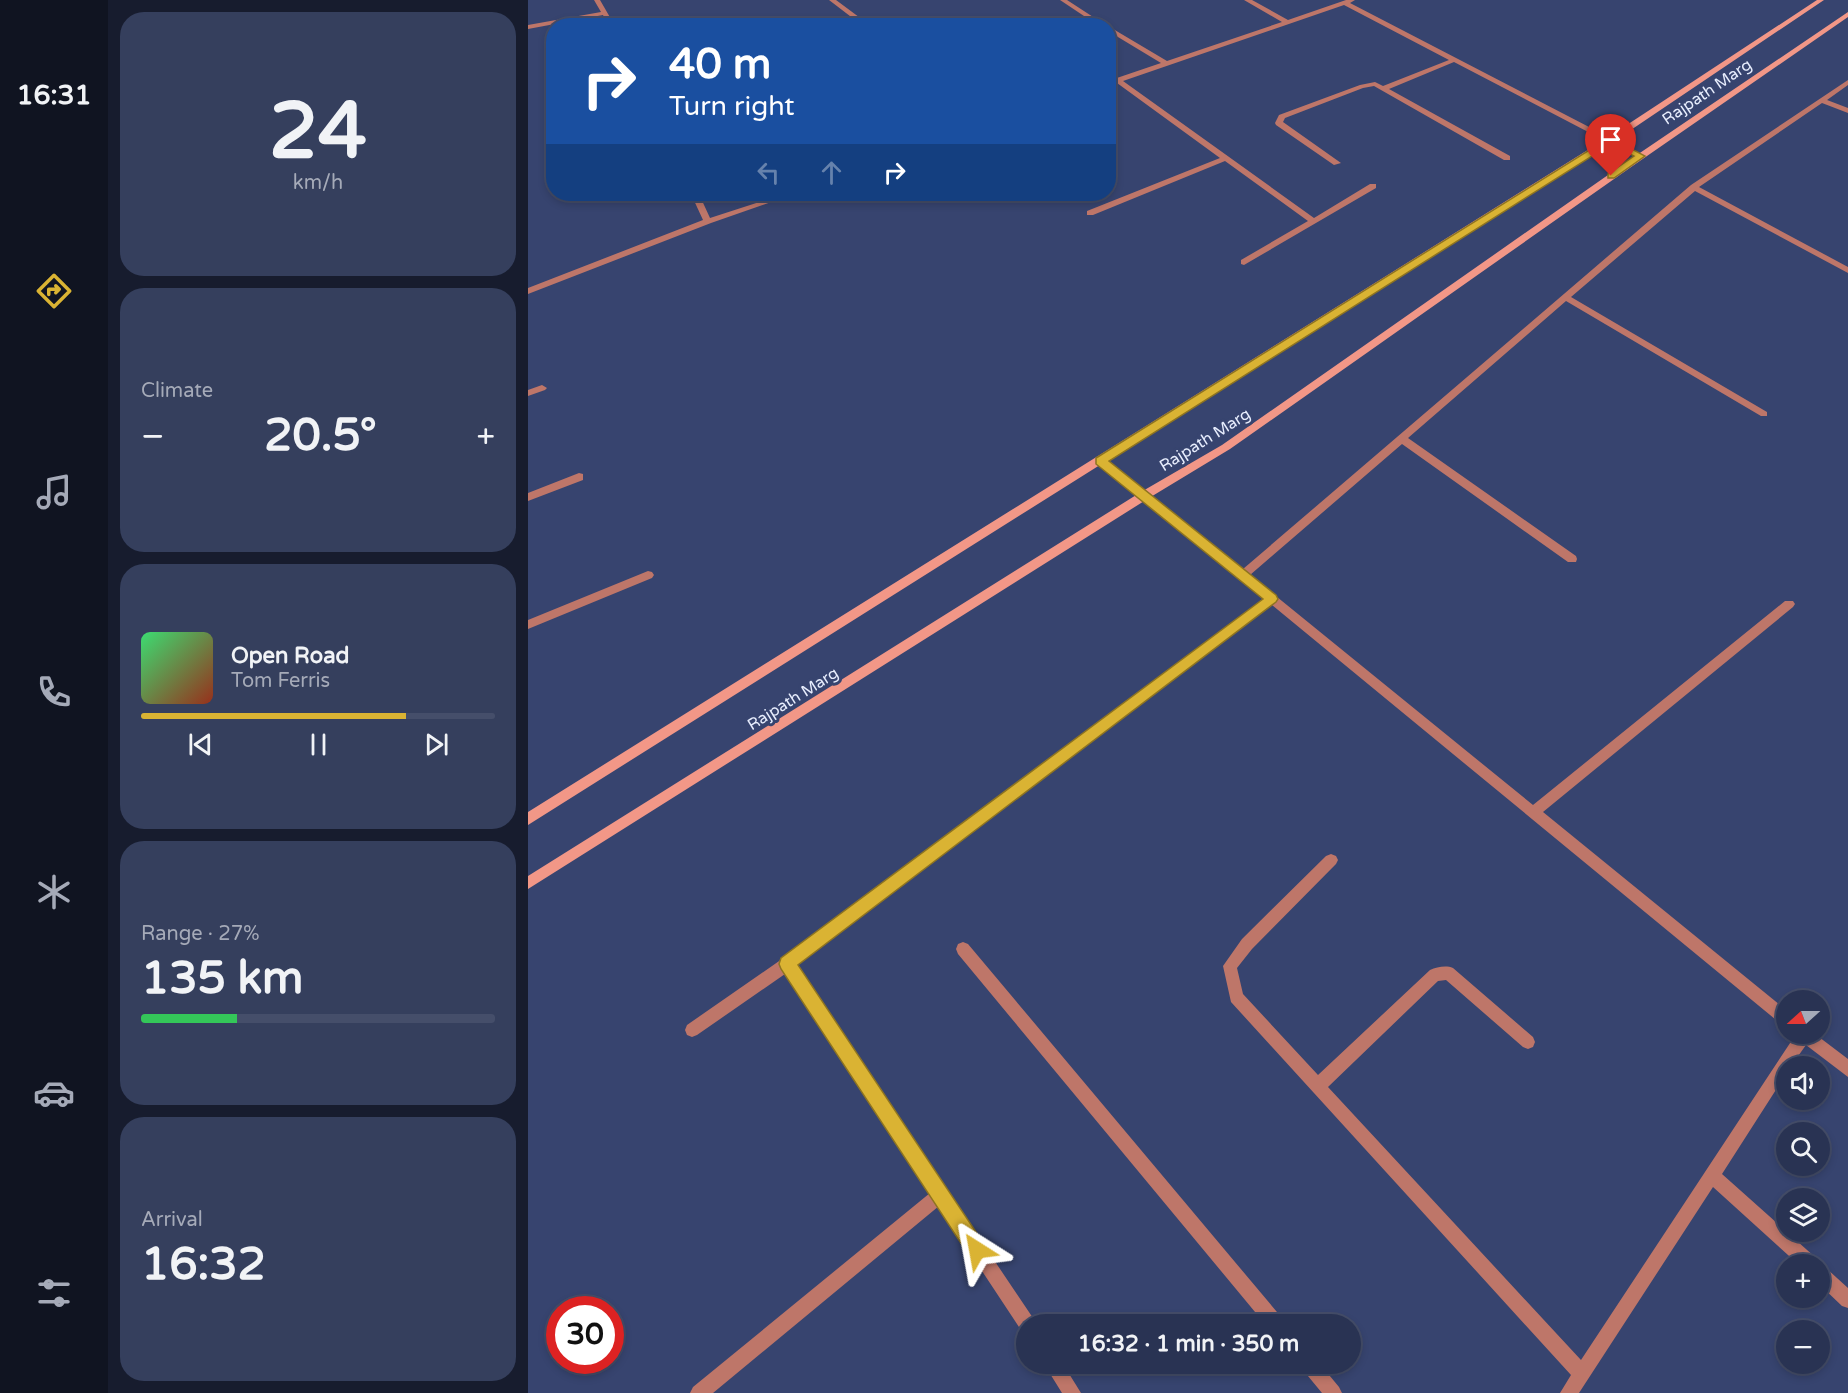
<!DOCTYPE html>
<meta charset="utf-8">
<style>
body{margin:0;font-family:"Varela Round",sans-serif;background:#353f5d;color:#f1f3f6;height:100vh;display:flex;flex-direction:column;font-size:22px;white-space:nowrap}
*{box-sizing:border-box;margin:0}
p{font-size:20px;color:#a5aab8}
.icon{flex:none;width:33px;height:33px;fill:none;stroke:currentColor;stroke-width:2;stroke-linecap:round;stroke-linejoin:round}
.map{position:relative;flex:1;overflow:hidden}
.details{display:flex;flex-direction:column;gap:12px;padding:12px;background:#171c2e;width:420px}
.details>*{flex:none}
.guide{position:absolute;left:18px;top:18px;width:570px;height:183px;border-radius:24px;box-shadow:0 3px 9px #0003,0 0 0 2px #454e6a;background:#1a4fa0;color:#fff;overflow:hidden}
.needle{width:39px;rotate:249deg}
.fabs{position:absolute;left:1248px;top:990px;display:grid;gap:12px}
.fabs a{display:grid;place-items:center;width:54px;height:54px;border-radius:50%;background:#293353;box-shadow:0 3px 9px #0003,0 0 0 2px #454e6a;font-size:30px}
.speed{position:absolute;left:18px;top:1296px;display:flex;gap:12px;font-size:30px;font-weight:700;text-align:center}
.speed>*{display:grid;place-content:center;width:78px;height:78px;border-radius:50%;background:#293353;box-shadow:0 3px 9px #0003,0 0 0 2px #454e6a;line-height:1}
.speed .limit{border:9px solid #d22;background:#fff;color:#111}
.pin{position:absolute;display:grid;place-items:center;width:51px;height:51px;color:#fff;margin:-62px -26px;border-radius:50% 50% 50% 0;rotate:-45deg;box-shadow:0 0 6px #0007}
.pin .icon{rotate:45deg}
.me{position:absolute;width:66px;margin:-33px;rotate:326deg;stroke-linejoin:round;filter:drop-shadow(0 0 4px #0008)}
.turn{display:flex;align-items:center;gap:21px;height:126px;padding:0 24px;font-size:27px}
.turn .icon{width:78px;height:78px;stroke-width:2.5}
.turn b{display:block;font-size:42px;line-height:51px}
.lanes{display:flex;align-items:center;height:57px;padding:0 24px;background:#0003;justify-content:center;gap:30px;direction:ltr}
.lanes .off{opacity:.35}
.big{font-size:45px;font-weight:800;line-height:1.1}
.details .card{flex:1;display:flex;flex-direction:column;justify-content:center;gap:9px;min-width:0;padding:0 21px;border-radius:24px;background:#353f5d}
.details .dial{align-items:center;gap:0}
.dial b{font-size:78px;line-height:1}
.song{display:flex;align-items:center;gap:18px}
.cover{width:72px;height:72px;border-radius:9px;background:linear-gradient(135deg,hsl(140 70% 55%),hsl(10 70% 35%))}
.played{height:6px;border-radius:3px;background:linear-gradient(90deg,#dab333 75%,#454e6a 75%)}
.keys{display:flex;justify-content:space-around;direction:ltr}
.heat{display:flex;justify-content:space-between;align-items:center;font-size:33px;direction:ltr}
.charge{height:9px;border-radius:4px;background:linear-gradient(90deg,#34c759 27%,#454e6a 0)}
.trip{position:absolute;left:488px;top:1314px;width:345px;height:60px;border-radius:30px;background:#293353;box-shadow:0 3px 9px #0003,0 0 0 2px #454e6a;font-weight:800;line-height:60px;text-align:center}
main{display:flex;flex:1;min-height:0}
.tab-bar{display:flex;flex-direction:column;width:108px;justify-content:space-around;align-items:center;background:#101421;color:#a5aab8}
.tab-bar .icon{width:42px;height:42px}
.tab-bar .on{color:#dab333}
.tab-bar b{font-size:27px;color:#f1f3f6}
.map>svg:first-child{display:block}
</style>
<main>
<nav class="tab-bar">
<b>16:31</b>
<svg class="icon on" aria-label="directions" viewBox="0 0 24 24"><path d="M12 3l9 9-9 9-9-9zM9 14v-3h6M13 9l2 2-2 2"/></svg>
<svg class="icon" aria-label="music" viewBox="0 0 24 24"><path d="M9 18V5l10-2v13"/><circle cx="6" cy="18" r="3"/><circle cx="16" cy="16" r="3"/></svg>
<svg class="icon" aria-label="phone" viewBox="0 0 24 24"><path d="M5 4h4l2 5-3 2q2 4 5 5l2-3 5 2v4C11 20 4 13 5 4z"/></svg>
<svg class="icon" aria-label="climate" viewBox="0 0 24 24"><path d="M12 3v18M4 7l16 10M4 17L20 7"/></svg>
<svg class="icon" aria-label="car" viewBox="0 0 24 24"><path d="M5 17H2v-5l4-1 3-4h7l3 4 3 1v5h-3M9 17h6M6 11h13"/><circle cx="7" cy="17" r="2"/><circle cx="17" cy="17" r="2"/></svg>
<svg class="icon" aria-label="filters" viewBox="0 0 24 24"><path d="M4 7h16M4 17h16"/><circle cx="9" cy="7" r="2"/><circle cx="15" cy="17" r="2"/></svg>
</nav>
<section class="details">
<div class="card dial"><b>24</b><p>km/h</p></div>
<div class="card"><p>Climate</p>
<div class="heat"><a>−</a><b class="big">20.5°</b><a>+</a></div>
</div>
<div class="card">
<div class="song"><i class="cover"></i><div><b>Open Road</b><p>Tom Ferris</p></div></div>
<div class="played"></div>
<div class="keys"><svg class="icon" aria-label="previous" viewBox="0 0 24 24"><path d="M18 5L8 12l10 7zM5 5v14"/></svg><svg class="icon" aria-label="pause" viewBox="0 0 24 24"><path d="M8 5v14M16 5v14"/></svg><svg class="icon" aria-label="next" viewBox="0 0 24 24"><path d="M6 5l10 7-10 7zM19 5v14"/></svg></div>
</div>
<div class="card"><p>Range · 27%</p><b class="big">135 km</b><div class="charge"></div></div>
<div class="card"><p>Arrival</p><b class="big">16:32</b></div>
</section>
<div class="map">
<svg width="1320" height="1393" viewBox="0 0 1320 1393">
<rect width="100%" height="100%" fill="#37446f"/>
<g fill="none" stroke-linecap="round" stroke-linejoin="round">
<path fill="#be7669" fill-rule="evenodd" d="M 14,385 L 19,388 L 17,390 L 0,396 L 0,390 Z
M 51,473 L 55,474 L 55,480 L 0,501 L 0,493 Z
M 120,571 L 124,572 L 126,575 L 124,578 L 0,629 L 0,620 Z"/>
<path fill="#be7669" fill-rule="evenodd" d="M 66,0 L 72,0 L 87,26 L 80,26 L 75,15 L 0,29 L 0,25 L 73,12 Z
M 301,0 L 308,0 L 343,26 L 335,26 Z
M 532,0 L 539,0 L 579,26 L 571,26 Z
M 716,0 L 724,0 L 760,20 L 818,0 L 827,0 L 822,3 L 1117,156 L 1110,158 L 926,62 L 861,89 L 982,156 L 982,160 L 976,160 L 846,86 L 835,88 L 757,118 L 755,122 L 813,163 L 806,165 L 748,125 L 747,123 L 751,115 L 832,85 L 847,82 L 855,86 L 921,60 L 816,5 L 595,81 L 786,218 L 842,184 L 848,184 L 848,188 L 716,265 L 713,264 L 713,260 L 780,221 L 697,161 L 565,215 L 559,215 L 559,211 L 692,158 L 589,83 L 580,86 L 580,81 L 633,63 L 580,31 L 580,26 L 639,61 L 754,22 Z
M 1320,80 L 1320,85 L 1299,100 L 1320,108 L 1320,113 L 1294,103 L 1171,187 L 1320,267 L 1320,273 L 1167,191 L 1043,297 L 1239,412 L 1239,416 L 1233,416 L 1038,301 L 880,438 L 1048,556 L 1049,559 L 1048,562 L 1040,562 L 874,444 L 722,575 L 1005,805 L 1257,601 L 1265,601 L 1267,604 L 1265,607 L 1015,812 L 1258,1010 L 1258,1026 L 1253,1024 L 744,605 L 268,966 L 505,1318 L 507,1324 L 498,1324 L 498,1332 L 493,1330 L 411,1206 L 185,1393 L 162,1393 L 165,1387 L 402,1193 L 257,974 L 169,1035 L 164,1037 L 159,1035 L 157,1030 L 159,1025 L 254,959 L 736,599 L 569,463 L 569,459 L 577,459 L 715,569 L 1163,185 Z
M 163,194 L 171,194 L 182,218 L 256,194 L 266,194 L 183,223 L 0,294 L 0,288 L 175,220 Z
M 803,854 L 808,856 L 810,860 L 808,864 L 724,949 L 709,968 L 715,994 L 790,1075 L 902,970 C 909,967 918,965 925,968 L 1005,1037 L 1007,1042 L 1005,1047 L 1000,1049 L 995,1047 L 918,980 L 910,981 L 800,1087 L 1053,1360 L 1268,1034 L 1287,1034 L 1320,1059 L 1320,1077 L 1278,1045 L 1263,1066 L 1258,1066 L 1258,1074 L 1194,1174 L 1288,1258 L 1290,1264 L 1270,1264 L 1185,1187 L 1051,1393 L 1032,1393 L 1043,1375 L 703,1002 L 695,966 L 714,939 L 798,856 Z
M 435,942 L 440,944 L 754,1318 L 756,1324 L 737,1324 L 430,954 L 428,949 L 430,944 Z
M 1292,1266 L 1298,1268 L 1320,1288 L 1320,1308 L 1314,1306 L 1292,1285 Z
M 516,1364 L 535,1364 L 553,1393 L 534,1393 Z
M 772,1364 L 792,1364 L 811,1387 L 814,1393 L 794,1393 L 775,1370 Z"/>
<path fill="#f29787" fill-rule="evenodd" d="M 1289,0 L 1296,0 L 1085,142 L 0,825 L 0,812 L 1079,138 Z
M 1320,12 L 1320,17 L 1106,165 L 702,449 L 621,498 L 0,889 L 0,876 L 613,492 L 694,445 L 1100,161 Z"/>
</g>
<path fill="#dab333" stroke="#8e7421" stroke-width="1.5" d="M 1079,139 L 1085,139 L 1117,156 L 1086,178 L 1080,178 L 1080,174 L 1106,156 L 1083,144 L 581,461 L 748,595 L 750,599 L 748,602 L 270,965 L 456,1244 L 458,1250 L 456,1257 L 449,1260 L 442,1257 L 253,969 L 251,964 L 253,958 L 735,599 L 568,464 L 568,458 Z"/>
<g text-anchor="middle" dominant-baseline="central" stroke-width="6" stroke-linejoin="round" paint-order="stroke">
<g font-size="16" fill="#e7edfd" stroke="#37446f">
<text transform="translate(1179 92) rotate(-34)">Rajpath Marg</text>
<text transform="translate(677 440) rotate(-32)">Rajpath Marg</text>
<text transform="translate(265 699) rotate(-32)">Rajpath Marg</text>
</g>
</g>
</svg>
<div class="fabs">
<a><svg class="needle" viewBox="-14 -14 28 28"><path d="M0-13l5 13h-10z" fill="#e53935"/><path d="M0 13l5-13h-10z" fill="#a5aab8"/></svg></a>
<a><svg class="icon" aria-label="sound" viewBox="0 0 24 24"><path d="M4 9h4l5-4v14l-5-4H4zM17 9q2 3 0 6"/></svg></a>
<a><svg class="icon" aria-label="search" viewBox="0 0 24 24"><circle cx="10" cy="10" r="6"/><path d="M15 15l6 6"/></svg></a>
<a><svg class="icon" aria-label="layers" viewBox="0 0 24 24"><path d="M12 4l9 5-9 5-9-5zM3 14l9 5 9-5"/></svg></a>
<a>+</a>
<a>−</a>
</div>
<div class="speed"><div class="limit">30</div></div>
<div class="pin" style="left:1083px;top:176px;background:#d93025"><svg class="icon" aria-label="arrive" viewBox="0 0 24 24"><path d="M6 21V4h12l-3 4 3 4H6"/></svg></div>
<svg class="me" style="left:449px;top:1250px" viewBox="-20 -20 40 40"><path d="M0-17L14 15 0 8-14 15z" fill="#dab333" stroke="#fff" stroke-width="4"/></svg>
<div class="trip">16:32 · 1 min · 350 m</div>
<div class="guide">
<div class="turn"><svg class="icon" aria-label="right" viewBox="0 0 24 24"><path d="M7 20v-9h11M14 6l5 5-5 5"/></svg><div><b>40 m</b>Turn right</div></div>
<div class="lanes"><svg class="icon off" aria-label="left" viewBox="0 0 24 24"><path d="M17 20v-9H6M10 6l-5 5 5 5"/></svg><svg class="icon off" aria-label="ahead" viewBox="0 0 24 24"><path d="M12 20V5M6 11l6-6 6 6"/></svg><svg class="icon" aria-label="right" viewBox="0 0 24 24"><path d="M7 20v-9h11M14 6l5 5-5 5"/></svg></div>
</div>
</div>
</main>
